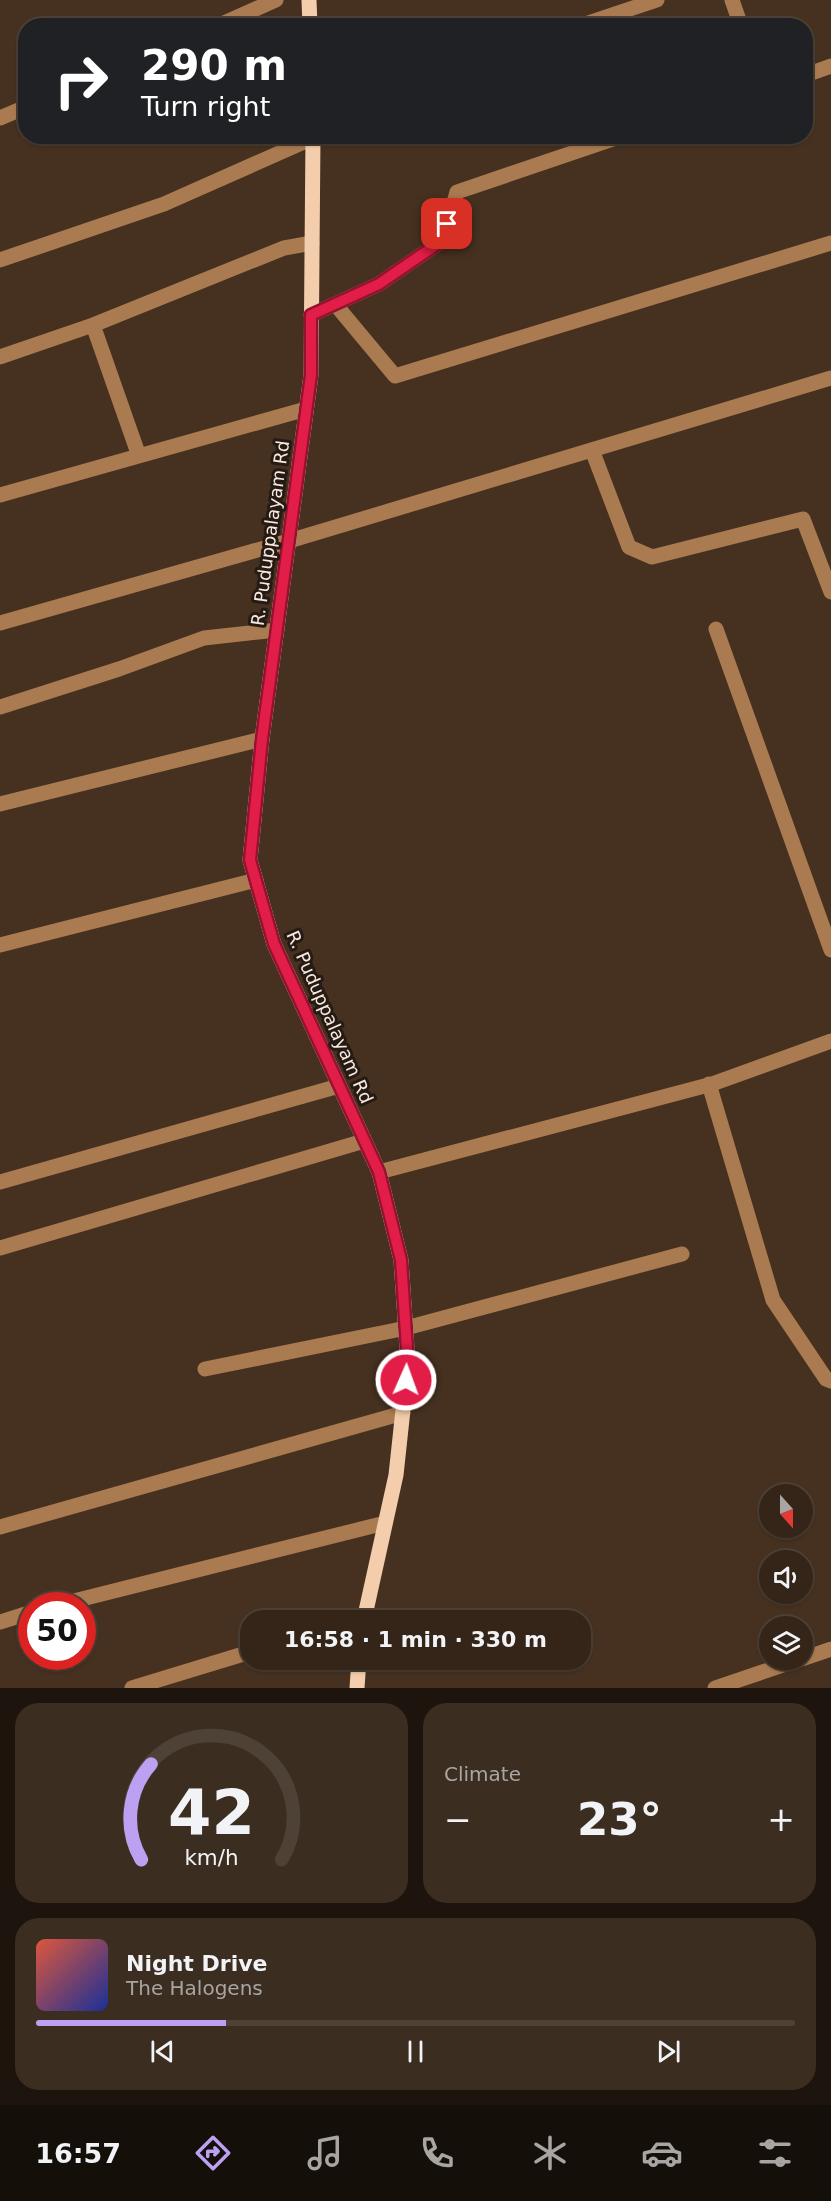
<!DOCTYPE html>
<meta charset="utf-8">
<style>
body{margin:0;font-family:"DejaVu Sans",sans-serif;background:#3c2d21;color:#f1f3f6;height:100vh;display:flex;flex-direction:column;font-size:22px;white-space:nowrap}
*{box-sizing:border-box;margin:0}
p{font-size:20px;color:#a9a5a2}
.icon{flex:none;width:33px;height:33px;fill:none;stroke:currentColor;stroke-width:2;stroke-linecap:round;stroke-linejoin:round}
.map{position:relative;height:1688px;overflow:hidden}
.panel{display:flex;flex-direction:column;gap:15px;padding:15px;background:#1d140d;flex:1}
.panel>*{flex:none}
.hud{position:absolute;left:18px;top:18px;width:795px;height:126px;border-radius:24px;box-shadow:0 2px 4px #0004,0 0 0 2px #4e4237;background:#202124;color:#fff;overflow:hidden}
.needle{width:39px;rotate:159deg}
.buttons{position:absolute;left:759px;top:1484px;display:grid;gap:12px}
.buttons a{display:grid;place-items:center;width:54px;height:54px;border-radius:50%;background:#342518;box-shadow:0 2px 4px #0004,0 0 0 2px #4e4237;font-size:30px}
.speed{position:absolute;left:18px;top:1592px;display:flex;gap:12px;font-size:30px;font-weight:700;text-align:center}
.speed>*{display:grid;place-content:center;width:78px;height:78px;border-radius:50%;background:#342518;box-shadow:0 2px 4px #0004,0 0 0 2px #4e4237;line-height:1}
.speed .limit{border:9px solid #d22;background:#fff;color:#111}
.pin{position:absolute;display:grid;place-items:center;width:51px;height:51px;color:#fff;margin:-26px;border-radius:12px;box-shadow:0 3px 9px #0006}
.me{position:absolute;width:66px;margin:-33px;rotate:2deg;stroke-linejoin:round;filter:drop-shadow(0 0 4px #0008)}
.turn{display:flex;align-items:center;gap:21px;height:126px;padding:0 24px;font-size:27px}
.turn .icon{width:78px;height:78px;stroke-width:2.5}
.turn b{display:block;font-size:42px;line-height:51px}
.big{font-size:45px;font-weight:600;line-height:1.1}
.panel .card{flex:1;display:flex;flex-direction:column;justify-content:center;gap:9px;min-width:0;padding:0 21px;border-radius:24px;background:#3c2d21}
.panel .dial{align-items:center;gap:0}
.dial svg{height:156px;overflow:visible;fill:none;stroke:#4e4237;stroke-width:7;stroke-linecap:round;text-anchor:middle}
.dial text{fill:#f1f3f6;stroke:none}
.song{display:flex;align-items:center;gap:18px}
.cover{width:72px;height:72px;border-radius:9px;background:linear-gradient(135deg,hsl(10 70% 55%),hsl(230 70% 35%))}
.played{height:6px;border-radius:3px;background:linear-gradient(90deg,#bca0f2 25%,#4e4237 25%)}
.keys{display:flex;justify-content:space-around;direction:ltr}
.heat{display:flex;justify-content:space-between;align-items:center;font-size:33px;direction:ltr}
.panel .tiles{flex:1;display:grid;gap:15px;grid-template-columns:1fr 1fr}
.card:last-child{grid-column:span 2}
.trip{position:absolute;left:240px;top:1610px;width:351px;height:60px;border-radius:24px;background:#342518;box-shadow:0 2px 4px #0004,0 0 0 2px #4e4237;font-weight:600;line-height:60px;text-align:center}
.menu{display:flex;height:96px;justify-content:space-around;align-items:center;background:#150f0a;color:#a9a5a2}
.menu .icon{width:42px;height:42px}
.menu .selected{color:#bca0f2}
.menu b{font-size:27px;color:#f1f3f6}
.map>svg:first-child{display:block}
</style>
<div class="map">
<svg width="831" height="1688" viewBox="0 0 831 1688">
<rect width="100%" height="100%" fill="#463120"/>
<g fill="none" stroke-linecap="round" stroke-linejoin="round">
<path stroke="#aa7b50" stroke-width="15" d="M 732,0 L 741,26
M 217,26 L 276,0
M 579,26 L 657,0
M 806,75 L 831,66
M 0,118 L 26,107
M 0,260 L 164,204 L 313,138
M 335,304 L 395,376 L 831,243
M 311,315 L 379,284 L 443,240 L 457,192 L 622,136
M 93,325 L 139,456
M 0,357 L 93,325 L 284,248 L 312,243
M 592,450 L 629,547 L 652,557 L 803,519 L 831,592
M 0,495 L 306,409
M 0,623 L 289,541 L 831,378
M 716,629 L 831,950
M 0,707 L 119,669 L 204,638 L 277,630
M 0,804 L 262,739
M 0,945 L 256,880
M 709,1084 L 773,1300 L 826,1379 L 831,1381
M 379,1172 L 712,1084 L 831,1041
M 0,1182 L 339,1086
M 0,1248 L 364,1141
M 205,1369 L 406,1328 L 682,1254
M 0,1527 L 403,1413
M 58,1605 L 385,1523
M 0,1622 L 32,1612
M 802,1659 L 831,1649
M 132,1688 L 250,1652
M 715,1688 L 801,1659"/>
<path stroke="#f4ceac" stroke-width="15" d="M 309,0 L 310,26
M 313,136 L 311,375 L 262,739 L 250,860 L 274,944 L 379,1172 L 401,1260 L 408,1363 L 396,1475 L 364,1620
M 357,1688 L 359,1659"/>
</g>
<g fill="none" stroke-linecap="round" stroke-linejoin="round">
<g stroke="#92132f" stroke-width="15">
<path id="route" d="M 406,1380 L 408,1363 L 401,1260 L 379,1172 L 274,944 L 250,860 L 262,739 L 311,375 L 311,315 L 379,284 L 443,240 L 447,224"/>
</g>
<use href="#route" stroke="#e11d48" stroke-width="10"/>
</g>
<g text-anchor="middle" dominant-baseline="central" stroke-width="6" stroke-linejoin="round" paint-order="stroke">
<g font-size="18" fill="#f8e9df" stroke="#251b14">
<text transform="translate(270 533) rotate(-82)">R. Puduppalayam Rd</text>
<text transform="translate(330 1017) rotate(66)">R. Puduppalayam Rd</text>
</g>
</g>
</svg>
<div class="buttons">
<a><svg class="needle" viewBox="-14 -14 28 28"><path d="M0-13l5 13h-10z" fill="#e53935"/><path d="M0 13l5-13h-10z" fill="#a9a5a2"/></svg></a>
<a><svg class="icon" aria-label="sound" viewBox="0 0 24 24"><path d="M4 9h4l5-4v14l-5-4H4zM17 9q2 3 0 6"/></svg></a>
<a><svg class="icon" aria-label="layers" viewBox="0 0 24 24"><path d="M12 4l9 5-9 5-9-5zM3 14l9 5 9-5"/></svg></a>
</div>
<div class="speed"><div class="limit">50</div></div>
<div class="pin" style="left:447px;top:224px;background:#d93025"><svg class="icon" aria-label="arrive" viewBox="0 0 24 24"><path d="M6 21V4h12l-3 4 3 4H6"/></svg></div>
<svg class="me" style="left:406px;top:1380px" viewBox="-20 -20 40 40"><circle r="17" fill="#e11d48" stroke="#fff" stroke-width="3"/><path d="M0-11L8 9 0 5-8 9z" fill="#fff"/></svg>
<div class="trip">16:58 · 1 min · 330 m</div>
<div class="hud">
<div class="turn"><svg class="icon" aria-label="right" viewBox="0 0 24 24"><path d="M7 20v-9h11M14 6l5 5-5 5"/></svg><div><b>290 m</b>Turn right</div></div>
</div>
</div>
<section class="panel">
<div class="tiles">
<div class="card dial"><svg viewBox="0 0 100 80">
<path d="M14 69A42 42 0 1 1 86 69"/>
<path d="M14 69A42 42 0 0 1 19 20" stroke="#bca0f2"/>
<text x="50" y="56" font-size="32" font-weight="700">42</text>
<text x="50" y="72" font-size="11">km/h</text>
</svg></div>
<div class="card"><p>Climate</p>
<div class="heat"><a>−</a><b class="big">23°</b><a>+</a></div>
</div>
<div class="card">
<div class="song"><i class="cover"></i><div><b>Night Drive</b><p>The Halogens</p></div></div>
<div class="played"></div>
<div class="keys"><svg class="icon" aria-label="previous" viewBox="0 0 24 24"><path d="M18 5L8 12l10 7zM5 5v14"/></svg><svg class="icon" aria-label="pause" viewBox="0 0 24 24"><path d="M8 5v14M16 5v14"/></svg><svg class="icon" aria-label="next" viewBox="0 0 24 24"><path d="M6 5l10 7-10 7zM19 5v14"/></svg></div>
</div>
</div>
</section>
<nav class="menu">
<b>16:57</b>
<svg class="icon selected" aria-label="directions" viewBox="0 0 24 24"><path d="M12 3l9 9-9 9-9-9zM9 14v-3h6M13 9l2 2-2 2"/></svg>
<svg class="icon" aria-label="music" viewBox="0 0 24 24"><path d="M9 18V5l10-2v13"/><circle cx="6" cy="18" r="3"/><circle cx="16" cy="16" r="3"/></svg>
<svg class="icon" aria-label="phone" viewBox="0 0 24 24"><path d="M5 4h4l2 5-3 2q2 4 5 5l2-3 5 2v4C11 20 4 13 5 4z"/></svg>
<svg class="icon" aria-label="climate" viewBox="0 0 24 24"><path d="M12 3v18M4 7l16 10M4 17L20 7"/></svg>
<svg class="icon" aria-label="car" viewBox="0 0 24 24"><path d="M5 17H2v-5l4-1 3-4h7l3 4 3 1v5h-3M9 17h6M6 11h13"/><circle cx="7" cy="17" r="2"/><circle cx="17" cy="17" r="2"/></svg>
<svg class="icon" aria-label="filters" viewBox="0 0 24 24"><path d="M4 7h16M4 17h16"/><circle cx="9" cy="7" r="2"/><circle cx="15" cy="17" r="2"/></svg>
</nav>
